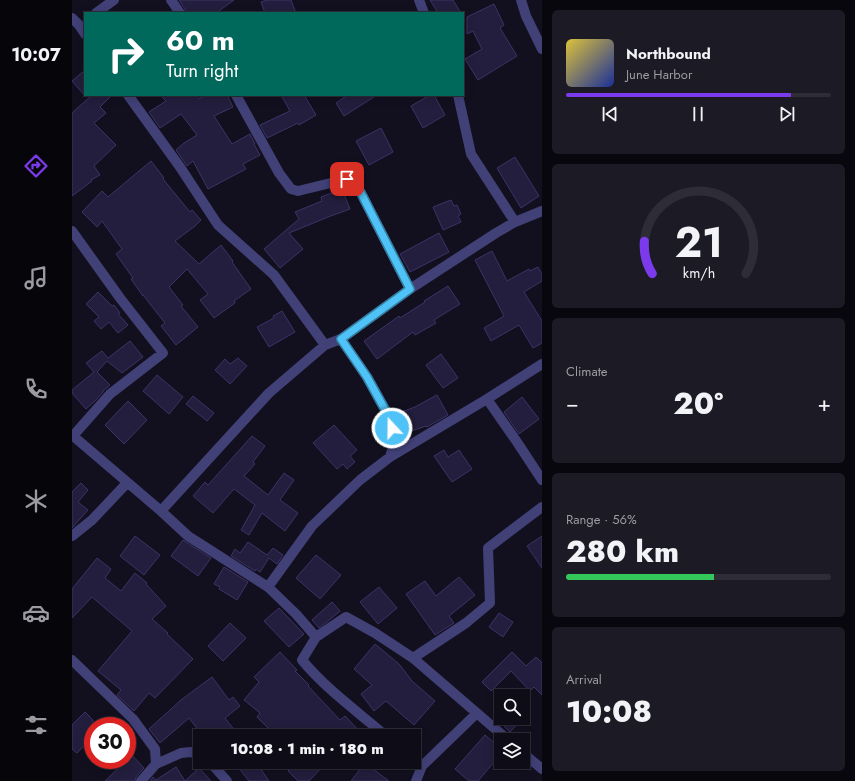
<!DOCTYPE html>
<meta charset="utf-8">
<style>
body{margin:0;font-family:Jost,sans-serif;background:#1c1a24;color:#f1f3f6;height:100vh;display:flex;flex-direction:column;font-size:15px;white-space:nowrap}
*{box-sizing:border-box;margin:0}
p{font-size:13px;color:#9b9ba1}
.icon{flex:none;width:22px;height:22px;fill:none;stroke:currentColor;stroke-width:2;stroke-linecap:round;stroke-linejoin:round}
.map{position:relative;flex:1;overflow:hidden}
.sheet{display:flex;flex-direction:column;gap:10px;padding:10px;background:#08070d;width:313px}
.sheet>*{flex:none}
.guide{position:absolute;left:12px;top:12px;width:380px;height:84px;border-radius:0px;box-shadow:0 2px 10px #0003,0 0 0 1px #2e2c36;background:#00695c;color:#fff;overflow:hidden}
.tools{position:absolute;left:422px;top:689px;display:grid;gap:8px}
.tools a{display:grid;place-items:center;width:36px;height:36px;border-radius:0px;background:#0e0c17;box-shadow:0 2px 10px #0003,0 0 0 1px #2e2c36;font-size:20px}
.speed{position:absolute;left:12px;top:717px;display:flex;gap:8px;font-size:20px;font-weight:700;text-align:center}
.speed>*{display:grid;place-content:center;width:52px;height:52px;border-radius:50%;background:#0e0c17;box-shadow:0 2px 10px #0003,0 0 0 1px #2e2c36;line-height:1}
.speed .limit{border:6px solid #d22;background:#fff;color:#111}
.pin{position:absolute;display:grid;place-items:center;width:34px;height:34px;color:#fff;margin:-17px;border-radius:8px;box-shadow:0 2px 6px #0006}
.me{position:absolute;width:44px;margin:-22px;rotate:339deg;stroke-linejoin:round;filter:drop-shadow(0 0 3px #0008)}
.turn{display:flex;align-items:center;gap:14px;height:84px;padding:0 16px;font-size:18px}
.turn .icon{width:52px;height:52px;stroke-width:2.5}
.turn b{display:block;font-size:28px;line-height:34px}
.big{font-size:30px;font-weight:800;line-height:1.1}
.sheet .card{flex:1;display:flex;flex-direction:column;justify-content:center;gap:6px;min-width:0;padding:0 14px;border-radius:6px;background:#1c1a24}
.sheet .dial{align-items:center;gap:0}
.dial svg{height:104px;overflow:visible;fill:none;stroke:#2e2c36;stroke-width:7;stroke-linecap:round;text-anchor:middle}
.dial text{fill:#f1f3f6;stroke:none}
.song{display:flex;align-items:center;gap:12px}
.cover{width:48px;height:48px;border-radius:6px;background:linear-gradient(135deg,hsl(50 70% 55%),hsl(230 70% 35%))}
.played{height:4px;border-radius:2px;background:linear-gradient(90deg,#7c3aed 85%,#2e2c36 85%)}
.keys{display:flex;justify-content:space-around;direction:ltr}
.heat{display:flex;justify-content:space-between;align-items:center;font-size:22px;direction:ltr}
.charge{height:6px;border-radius:3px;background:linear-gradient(90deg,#34c759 56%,#2e2c36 0)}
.trip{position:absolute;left:121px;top:729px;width:228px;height:40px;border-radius:0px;background:#0e0c17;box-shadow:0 2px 10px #0003,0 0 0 1px #2e2c36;font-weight:800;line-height:40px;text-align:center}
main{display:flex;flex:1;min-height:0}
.tabs{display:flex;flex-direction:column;width:72px;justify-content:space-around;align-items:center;background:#060509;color:#9b9ba1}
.tabs .icon{width:28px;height:28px}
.tabs .active{color:#7c3aed}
.tabs b{font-size:18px;color:#f1f3f6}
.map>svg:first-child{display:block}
</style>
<main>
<nav class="tabs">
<b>10:07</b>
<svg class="icon active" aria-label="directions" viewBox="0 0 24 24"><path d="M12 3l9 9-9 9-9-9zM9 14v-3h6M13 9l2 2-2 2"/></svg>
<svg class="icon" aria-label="music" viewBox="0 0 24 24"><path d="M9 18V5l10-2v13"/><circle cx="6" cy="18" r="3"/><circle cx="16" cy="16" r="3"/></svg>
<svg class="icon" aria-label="phone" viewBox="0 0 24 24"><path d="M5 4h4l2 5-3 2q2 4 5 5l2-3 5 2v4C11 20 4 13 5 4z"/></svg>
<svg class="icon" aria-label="climate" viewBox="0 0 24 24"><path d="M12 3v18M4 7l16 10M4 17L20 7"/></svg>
<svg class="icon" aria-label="car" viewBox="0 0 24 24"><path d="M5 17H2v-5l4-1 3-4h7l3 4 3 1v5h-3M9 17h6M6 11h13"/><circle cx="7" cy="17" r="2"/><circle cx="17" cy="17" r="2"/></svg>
<svg class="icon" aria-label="filters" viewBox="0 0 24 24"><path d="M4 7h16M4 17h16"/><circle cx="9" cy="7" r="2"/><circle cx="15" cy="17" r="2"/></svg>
</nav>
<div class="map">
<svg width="470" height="781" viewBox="0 0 470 781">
<rect width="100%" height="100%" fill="#12101f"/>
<path fill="#231e3d" stroke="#3c3366" d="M 107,0 L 162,0 L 144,13 L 114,13 L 113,9 Z
M 195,0 L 219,0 L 224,13 L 193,13 L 189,2 Z
M 358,0 L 381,0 L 389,13 L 366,13 Z
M 422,4 L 432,25 L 428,28 L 445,56 L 406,80 L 393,59 L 410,49 L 401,31 L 395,34 L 395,17 Z
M 13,70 L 13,96 L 0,81 Z
M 20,95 L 40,95 L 28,107 L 34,113 L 22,123 L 44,145 L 22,166 L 28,175 L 19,180 L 20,181 L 0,196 L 0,113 Z
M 88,95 L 124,95 L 127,99 L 134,95 L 155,95 L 161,107 L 142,116 L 160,144 L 178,134 L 183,144 L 182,144 L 188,155 L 171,164 L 174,169 L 136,189 L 121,161 L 115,166 L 104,150 L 112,143 L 125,135 L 109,114 L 88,128 L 77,112 L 94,101 Z
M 209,95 L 232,95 L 244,115 L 227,125 L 226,123 L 195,138 L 188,125 L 218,111 Z
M 276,95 L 305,95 L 272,116 L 264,103 Z
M 358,95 L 362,95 L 373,115 L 351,128 L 339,106 Z
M 309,128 L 321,152 L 297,165 L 284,141 Z
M 443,157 L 467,196 L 449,208 L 425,168 Z
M 79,161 L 92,178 L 91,179 L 118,212 L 120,210 L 129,220 L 123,226 L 103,241 L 127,264 L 149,245 L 161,261 L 160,262 L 179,289 L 162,301 L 163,303 L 142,318 L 128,300 L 136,294 L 115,269 L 97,287 L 111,305 L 109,306 L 126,327 L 104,345 L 89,326 L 93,323 L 71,295 L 71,296 L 59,279 L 61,278 L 44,254 L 50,249 L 30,221 L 25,227 L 10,212 L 30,191 L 36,197 Z
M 270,189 L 278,209 L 256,217 L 217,233 L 231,249 L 208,268 L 192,249 L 227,219 L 223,212 L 250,201 L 249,197 Z
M 379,200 L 382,206 L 385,205 L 389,214 L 386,216 L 389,222 L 371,230 L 361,207 Z
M 367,233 L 377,252 L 338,272 L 328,254 Z
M 420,251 L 435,281 L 457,269 L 458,271 L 466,267 L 470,274 L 470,281 L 452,292 L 470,321 L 470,343 L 461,348 L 447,325 L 419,341 L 412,328 L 432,316 L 403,260 Z
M 376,286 L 388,304 L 362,320 L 364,323 L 343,335 L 341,332 L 305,359 L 292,341 L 327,316 L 328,318 L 353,302 L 352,301 Z
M 26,292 L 40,306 L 42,305 L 48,313 L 46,314 L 56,325 L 46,333 L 37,322 L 29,329 L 22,321 L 27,317 L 14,304 Z
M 210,311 L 223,332 L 197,347 L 185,327 L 202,318 L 201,316 Z
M 58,341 L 71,357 L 50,373 L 35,361 L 25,372 L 38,385 L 31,391 L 31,392 L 23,401 L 14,409 L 0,393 L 0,390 L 22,372 L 14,363 L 30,351 L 36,358 Z
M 369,354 L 386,378 L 371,388 L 354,365 Z
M 166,358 L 175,366 L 158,384 L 143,370 L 153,359 L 158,364 Z
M 85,375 L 111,397 L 97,414 L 71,391 Z
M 365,395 L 376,415 L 355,427 L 354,426 L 331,434 L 324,414 L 343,407 Z
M 121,396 L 142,413 L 135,421 L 114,404 Z
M 450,397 L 467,419 L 447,434 L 432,412 Z
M 56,401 L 75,420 L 52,444 L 33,425 Z
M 262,425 L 285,450 L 278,456 L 283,462 L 275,469 L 271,464 L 265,469 L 241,443 Z
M 180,436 L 193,446 L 181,462 L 183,464 L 172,476 L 196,495 L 212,473 L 222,480 L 208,500 L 226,513 L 213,531 L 190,513 L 177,535 L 169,530 L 183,505 L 162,489 L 141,513 L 121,496 L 133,482 L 136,485 Z
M 372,450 L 376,457 L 387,450 L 400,469 L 380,482 L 362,456 Z
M 9,483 L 16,490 L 6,502 L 16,510 L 0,528 L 0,492 Z
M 63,536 L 88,555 L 72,575 L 48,556 Z
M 470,536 L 470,568 L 455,546 Z
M 111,540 L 139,558 L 126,576 L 99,556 Z
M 176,542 L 195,555 L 201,548 L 211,555 L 205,564 L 197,558 L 188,572 L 184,569 L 183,571 L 159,556 L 163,549 L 168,553 Z
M 244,555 L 269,575 L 248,599 L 224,578 Z
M 25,558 L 39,569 L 33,578 L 49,591 L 63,573 L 75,583 L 74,584 L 94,606 L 80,619 L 96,633 L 95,634 L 121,659 L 83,698 L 77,693 L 62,711 L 45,695 L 49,690 L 26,671 L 60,631 L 20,597 L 0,618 L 0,589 Z
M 152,567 L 176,582 L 165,600 L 147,589 L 148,587 L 142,584 Z
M 387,577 L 403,595 L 377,616 L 382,623 L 363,635 L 334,594 L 353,581 L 364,596 Z
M 307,587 L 325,608 L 306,624 L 288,602 Z
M 260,602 L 268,611 L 256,621 L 247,628 L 240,620 Z
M 207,608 L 232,634 L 217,647 L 192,621 Z
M 427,613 L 441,622 L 431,637 L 417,627 Z
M 158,623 L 174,638 L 151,661 L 136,646 Z
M 303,644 L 327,664 L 340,681 L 363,701 L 342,725 L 314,701 L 302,711 L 289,694 L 300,685 L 282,669 Z
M 208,652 L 225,670 L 223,671 L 237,685 L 236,686 L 268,720 L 273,716 L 292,736 L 224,736 L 219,731 L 214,736 L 188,736 L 196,728 L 185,717 L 188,713 L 172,700 L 187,682 L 182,677 Z
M 440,652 L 454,666 L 464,657 L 470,663 L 470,695 L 462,687 L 458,691 L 439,671 L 419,691 L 410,682 Z
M 140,677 L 157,700 L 161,697 L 168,706 L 153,718 L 167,736 L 131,736 L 117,718 L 88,743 L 77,729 L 109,700 Z
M 13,712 L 21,720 L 21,737 L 5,753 L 0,749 L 0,725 Z
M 437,718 L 451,718 L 438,732 L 431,725 Z
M 413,735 L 429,749 L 429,754 L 406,781 L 397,781 L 383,769 Z
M 60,755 L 72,768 L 64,777 L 63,781 L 33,781 Z
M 162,762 L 184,762 L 197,781 L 177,781 Z
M 225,762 L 255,762 L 237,781 L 226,781 L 216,771 Z
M 293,763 L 317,781 L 279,781 Z
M 104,767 L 113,781 L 127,768 L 139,781 L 78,781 L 81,777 L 84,780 Z"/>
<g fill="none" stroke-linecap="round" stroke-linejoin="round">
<path stroke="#414178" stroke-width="10" d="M 99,0 L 108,13
M 347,0 L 352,13
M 449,0 L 454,16 L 470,49
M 24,13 L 42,0
M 0,18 L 7,25 L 13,34
M 56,95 L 108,167 L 146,225 L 202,275 L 253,345
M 164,95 L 207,173 L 219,189 L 226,191 L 275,179 L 281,182 L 289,193 L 338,289
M 386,95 L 399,154 L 443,222
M 0,231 L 48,298 L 91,353 L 38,394 L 1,436
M 269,339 L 295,377 L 316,415 L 323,440 L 318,457
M 415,399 L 445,442 L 470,480
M 0,435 L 89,511 L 116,536 L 196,587 L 224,614 L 244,637 L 230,660 C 254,689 286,712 314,736
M 89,511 L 197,393 L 253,345 L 269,339 L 338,289 L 424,233 L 443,222 L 470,211
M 0,536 L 20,520 L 55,483
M 196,587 L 240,526 L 288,480 L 318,457 L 415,399 L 470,364
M 244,637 L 274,617 L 303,633 L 341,658 L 436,740
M 341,658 L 394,623 L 418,603 L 416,548 L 470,507
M 0,660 L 61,719 L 83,749 L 84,764
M 451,753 L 470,769
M 342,759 L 350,766
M 138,762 L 155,781
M 69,781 L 84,764 L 109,753 L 119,752 L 128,755
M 344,781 L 350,766 L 405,713"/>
</g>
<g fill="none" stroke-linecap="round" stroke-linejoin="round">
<g stroke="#337fa1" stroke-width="10">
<path id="route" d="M 275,179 L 281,182 L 289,193 L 338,289 L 269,339 L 295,377 L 316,415 L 320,428"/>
</g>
<use href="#route" stroke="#4fc3f7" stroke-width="7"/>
</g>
</svg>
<div class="tools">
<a><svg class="icon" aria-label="search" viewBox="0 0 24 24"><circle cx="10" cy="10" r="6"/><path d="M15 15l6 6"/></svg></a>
<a><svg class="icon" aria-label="layers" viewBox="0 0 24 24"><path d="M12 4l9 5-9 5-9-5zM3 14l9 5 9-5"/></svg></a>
</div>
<div class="speed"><div class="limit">30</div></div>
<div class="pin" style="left:275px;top:179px;background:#d93025"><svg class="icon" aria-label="arrive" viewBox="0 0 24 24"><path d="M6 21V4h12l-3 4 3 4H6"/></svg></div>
<svg class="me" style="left:320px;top:428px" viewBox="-20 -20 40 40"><circle r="17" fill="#4fc3f7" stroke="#fff" stroke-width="3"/><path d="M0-11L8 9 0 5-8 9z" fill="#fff"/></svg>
<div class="trip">10:08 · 1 min · 180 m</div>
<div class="guide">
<div class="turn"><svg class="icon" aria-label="right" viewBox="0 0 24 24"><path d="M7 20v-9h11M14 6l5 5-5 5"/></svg><div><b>60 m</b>Turn right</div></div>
</div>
</div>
<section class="sheet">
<div class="card">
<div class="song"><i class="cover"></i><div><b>Northbound</b><p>June Harbor</p></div></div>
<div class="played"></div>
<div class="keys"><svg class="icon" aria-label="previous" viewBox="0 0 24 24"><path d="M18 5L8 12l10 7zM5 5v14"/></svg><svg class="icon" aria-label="pause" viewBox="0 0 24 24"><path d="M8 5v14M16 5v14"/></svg><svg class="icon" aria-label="next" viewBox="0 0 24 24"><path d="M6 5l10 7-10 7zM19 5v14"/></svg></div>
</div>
<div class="card dial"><svg viewBox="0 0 100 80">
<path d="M14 69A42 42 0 1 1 86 69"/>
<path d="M14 69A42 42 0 0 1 8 44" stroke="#7c3aed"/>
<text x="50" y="56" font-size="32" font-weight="700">21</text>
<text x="50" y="72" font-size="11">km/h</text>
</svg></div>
<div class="card"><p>Climate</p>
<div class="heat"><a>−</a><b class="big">20°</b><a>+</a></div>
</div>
<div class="card"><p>Range · 56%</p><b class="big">280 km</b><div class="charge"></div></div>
<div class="card"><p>Arrival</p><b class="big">10:08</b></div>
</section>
</main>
